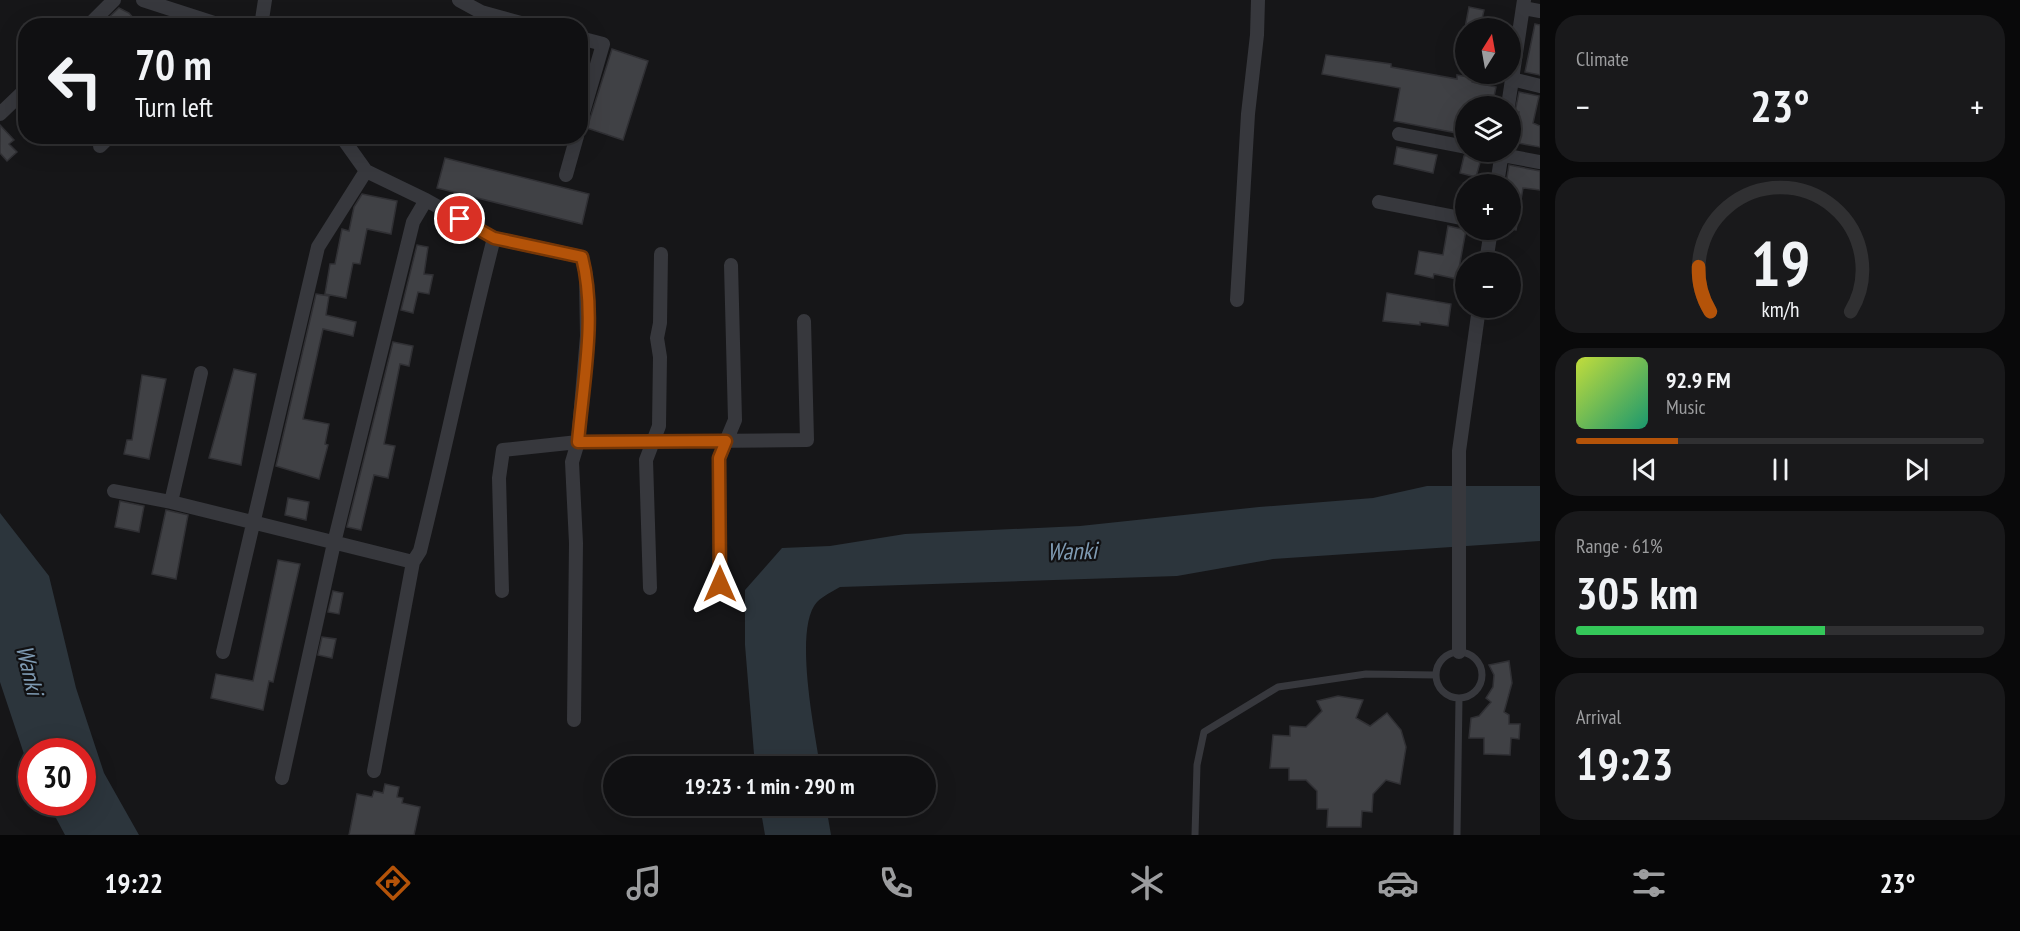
<!DOCTYPE html>
<meta charset="utf-8">
<style>
body{margin:0;font-family:"PT Sans Narrow",sans-serif;background:#19191b;color:#f1f3f6;height:100vh;display:flex;flex-direction:column;font-size:22px;white-space:nowrap}
*{box-sizing:border-box;margin:0}
p{font-size:20px;color:#9c9d9f}
.icon{flex:none;width:33px;height:33px;fill:none;stroke:currentColor;stroke-width:2;stroke-linecap:round;stroke-linejoin:round}
.map{position:relative;flex:1;overflow:hidden}
.panel{display:flex;flex-direction:column;gap:15px;padding:15px;background:#09090a;width:480px}
.panel>*{flex:none}
.banner{position:absolute;left:18px;top:18px;width:570px;height:126px;border-radius:24px;box-shadow:0 6px 24px #0002,0 0 0 2px #303032;background:#101012;color:#f1f3f6;overflow:hidden}
.needle{width:39px;rotate:11deg}
.tools{position:absolute;left:1455px;top:18px;display:grid;gap:12px}
.tools a{display:grid;place-items:center;width:66px;height:66px;border-radius:50%;background:#101012;box-shadow:0 6px 24px #0002,0 0 0 2px #303032;font-size:30px}
.speed{position:absolute;left:18px;top:738px;display:flex;gap:12px;font-size:30px;font-weight:700;text-align:center}
.speed>*{display:grid;place-content:center;width:78px;height:78px;border-radius:50%;background:#101012;box-shadow:0 6px 24px #0002,0 0 0 2px #303032;line-height:1}
.speed .limit{border:9px solid #d22;background:#fff;color:#111}
.pin{position:absolute;display:grid;place-items:center;width:51px;height:51px;color:#fff;margin:-26px;border:3px solid #fff;border-radius:50%;box-shadow:0 2px 6px #0007}
.me{position:absolute;width:66px;margin:-33px;rotate:0deg;stroke-linejoin:round;filter:drop-shadow(0 0 4px #0008)}
.turn{display:flex;align-items:center;gap:21px;height:126px;padding:0 18px;font-size:27px}
.turn .icon{width:78px;height:78px;stroke-width:2.5}
.turn b{display:block;font-size:42px;line-height:51px}
.big{font-size:45px;font-weight:700;line-height:1.1}
.panel .card{flex:1;display:flex;flex-direction:column;justify-content:center;gap:9px;min-width:0;padding:0 21px;border-radius:24px;background:#19191b}
.panel .dial{align-items:center;gap:0}
.dial svg{height:156px;overflow:visible;fill:none;stroke:#303032;stroke-width:7;stroke-linecap:round;text-anchor:middle}
.dial text{fill:#f1f3f6;stroke:none}
.song{display:flex;align-items:center;gap:18px}
.cover{width:72px;height:72px;border-radius:9px;background:linear-gradient(135deg,hsl(70 70% 55%),hsl(160 70% 35%))}
.played{height:6px;border-radius:3px;background:linear-gradient(90deg,#b45309 25%,#303032 25%)}
.keys{display:flex;justify-content:space-around;direction:ltr}
.heat{display:flex;justify-content:space-between;align-items:center;font-size:33px;direction:ltr}
.charge{height:9px;border-radius:4px;background:linear-gradient(90deg,#34c759 61%,#303032 0)}
.trip{position:absolute;left:603px;top:756px;width:333px;height:60px;border-radius:30px;background:#101012;box-shadow:0 6px 24px #0002,0 0 0 2px #303032;font-weight:700;line-height:60px;text-align:center}
.tab-bar{display:flex;height:96px;justify-content:space-around;align-items:center;background:#060607;color:#9c9d9f}
.tab-bar .icon{width:42px;height:42px}
.tab-bar .active{color:#b45309}
.tab-bar b{font-size:27px;color:#f1f3f6}
main{display:flex;flex:1;min-height:0}
.map>svg:first-child{display:block}
</style>
<main>
<div class="map">
<svg width="1540" height="835" viewBox="0 0 1540 835">
<rect width="100%" height="100%" fill="#161618"/>
<path fill="#2c353c" d="M 1427,486 L 1540,486 L 1540,541 L 1273,559 L 1177,576 L 840,587 C 833,591 823,596 817,602 C 793,628 815,732 820,766 L 755,766 L 745,645 L 745,590 L 782,548 L 830,546 L 905,534 L 1080,526 L 1259,507 L 1373,498 Z
M 0,513 L 49,576 L 76,688 L 104,773 L 139,835 L 65,835 L 48,803 L 82,802 L 82,752 L 32,752 L 31,771 L 26,760 L 0,682 Z
M 760,806 L 826,806 L 831,835 L 765,835 Z"/>
<path fill="#404145" stroke="#303034" stroke-width="1.5" d="M 1469,7 L 1484,10 L 1480,28 L 1465,28 Z
M 119,8 L 129,13 L 140,26 L 113,26 L 107,19 Z
M 1535,24 L 1540,25 L 1540,75 L 1525,72 Z
M 612,49 L 648,61 L 623,140 L 587,128 Z
M 1326,55 L 1391,64 L 1391,67 L 1457,79 L 1457,75 L 1473,78 L 1472,82 L 1496,87 L 1492,106 L 1466,106 L 1462,134 L 1394,121 L 1400,88 L 1322,74 Z
M 1519,92 L 1539,96 L 1533,123 L 1540,126 L 1540,147 L 1512,142 L 1519,112 L 1515,112 Z
M 0,125 L 14,140 L 9,144 L 17,152 L 7,161 L 0,153 Z
M 1397,147 L 1437,155 L 1433,173 L 1394,164 Z
M 1470,155 L 1481,159 L 1476,177 L 1460,173 L 1464,156 Z
M 445,158 L 589,194 L 582,224 L 437,188 Z
M 1509,165 L 1540,171 L 1540,190 L 1523,188 L 1516,230 L 1510,229 L 1510,184 L 1506,184 Z
M 362,194 L 397,201 L 391,234 L 367,229 L 360,264 L 353,263 L 346,298 L 325,294 L 330,264 L 335,264 L 342,229 L 349,231 L 354,207 Z
M 1448,226 L 1466,230 L 1457,279 L 1434,274 L 1433,278 L 1415,274 L 1419,251 L 1443,255 Z
M 417,245 L 428,247 L 424,274 L 433,275 L 429,294 L 418,292 L 413,313 L 401,310 Z
M 1387,293 L 1451,304 L 1448,326 L 1420,322 L 1420,325 L 1383,321 Z
M 316,294 L 329,296 L 326,315 L 356,322 L 353,336 L 323,329 L 303,419 L 329,424 L 325,444 L 328,445 L 319,479 L 276,466 Z
M 393,342 L 413,346 L 409,366 L 400,364 L 384,444 L 395,446 L 388,478 L 374,475 L 361,530 L 347,527 Z
M 234,369 L 256,374 L 241,465 L 209,458 Z
M 142,375 L 166,379 L 149,459 L 124,454 L 127,440 L 132,440 Z
M 288,498 L 309,502 L 306,520 L 285,515 Z
M 120,501 L 144,506 L 139,532 L 115,527 Z
M 166,510 L 188,515 L 176,579 L 152,574 Z
M 278,560 L 300,564 L 273,682 L 269,681 L 263,710 L 211,698 L 216,674 L 253,681 Z
M 333,591 L 343,593 L 339,614 L 328,612 Z
M 322,637 L 336,639 L 332,658 L 318,655 Z
M 1509,661 L 1512,683 L 1504,712 L 1509,715 L 1509,724 L 1520,724 L 1519,739 L 1511,738 L 1510,755 L 1484,754 L 1484,738 L 1469,738 L 1471,718 L 1479,716 L 1491,702 L 1486,698 L 1493,687 L 1494,675 L 1489,665 Z
M 1338,696 L 1363,700 L 1356,718 L 1370,726 L 1387,713 L 1401,730 L 1406,747 L 1400,784 L 1386,780 L 1373,794 L 1372,812 L 1362,811 L 1361,827 L 1327,827 L 1328,809 L 1317,809 L 1317,791 L 1306,780 L 1289,780 L 1289,768 L 1270,768 L 1273,735 L 1290,736 L 1290,726 L 1306,727 L 1322,711 L 1317,701 Z
M 385,784 L 399,787 L 397,797 L 403,798 L 402,803 L 420,807 L 414,835 L 349,835 L 357,794 L 372,797 L 374,791 L 383,793 Z"/>
<g fill="none" stroke-linecap="round" stroke-linejoin="round">
<path stroke="#37383d" stroke-width="7" d="M1436 675a23 23 0 1 1 46 0a23 23 0 1 1-46 0Z
M 1195,835 L 1197,765 L 1204,732 L 1278,687 L 1366,674 L 1436,675
M 1457,835 L 1459,698"/>
<path stroke="#37383d" stroke-width="14" d="M 143,0 L 217,24 L 234,26
M 459,0 L 481,12 L 532,26
M 1523,8 L 1540,11
M 88,26 L 114,0
M 261,26 L 265,0
M 580,38 L 603,44 L 580,123
M 1512,79 L 1540,86
M 1508,106 L 1524,0
M 0,114 L 26,89
M 1399,134 L 1466,147
M 341,136 L 366,171 L 426,200 L 494,238 L 582,257 L 586,276 L 587,336 L 578,442 L 572,462 L 576,543 L 574,720
M 100,146 L 110,136
M 1486,152 L 1540,162
M 566,175 L 577,136
M 1497,184 L 1502,152
M 1379,202 L 1466,219
M 1486,262 L 1491,230
M 1237,300 L 1248,114 L 1257,35 L 1258,0
M 114,491 L 171,502 L 413,562
M 171,502 L 201,373
M 720,584 L 719,458 L 735,420 L 731,265
M 650,588 L 646,460 L 659,426 L 660,357 L 657,338 L 660,323 L 661,254
M 502,591 L 499,478 L 503,450 L 578,442 L 807,440 L 804,321
M 223,652 L 318,247 L 366,171
M 1459,652 L 1459,451 L 1479,308
M 374,771 L 413,562 L 420,551 C 446,447 467,342 494,238
M 282,778 L 334,543 L 413,222 L 426,200"/>
</g>
<g fill="none" stroke-linecap="round" stroke-linejoin="round">
<g stroke="#753606" stroke-width="15">
<path id="route" d="M 460,219 L 494,238 L 582,257 C 597,316 583,383 578,442 L 726,441 L 719,458 L 720,584"/>
</g>
<use href="#route" stroke="#b45309" stroke-width="10"/>
</g>
<g text-anchor="middle" dominant-baseline="central" stroke-width="4.5" stroke-linejoin="round" paint-order="stroke">
<g font-size="24" font-style="italic" fill="#7f9bb3" stroke="#111113">
<text transform="translate(1072 551) rotate(-2)">Wanki</text>
<text transform="translate(30 670) rotate(77)">Wanki</text>
</g>
</g>
</svg>
<div class="tools">
<a><svg class="needle" viewBox="-14 -14 28 28"><path d="M0-13l5 13h-10z" fill="#e53935"/><path d="M0 13l5-13h-10z" fill="#9c9d9f"/></svg></a>
<a><svg class="icon" aria-label="layers" viewBox="0 0 24 24"><path d="M12 4l9 5-9 5-9-5zM3 14l9 5 9-5"/></svg></a>
<a>+</a>
<a>−</a>
</div>
<div class="speed"><div class="limit">30</div></div>
<div class="pin" style="left:460px;top:219px;background:#d93025"><svg class="icon" aria-label="arrive" viewBox="0 0 24 24"><path d="M6 21V4h12l-3 4 3 4H6"/></svg></div>
<svg class="me" style="left:720px;top:584px" viewBox="-20 -20 40 40"><path d="M0-17L14 15 0 8-14 15z" fill="#b45309" stroke="#fff" stroke-width="4"/></svg>
<div class="trip">19:23 · 1 min · 290 m</div>
<div class="banner">
<div class="turn"><svg class="icon" aria-label="left" viewBox="0 0 24 24"><path d="M17 20v-9H6M10 6l-5 5 5 5"/></svg><div><b>70 m</b>Turn left</div></div>
</div>
</div>
<section class="panel">
<div class="card"><p>Climate</p>
<div class="heat"><a>−</a><b class="big">23°</b><a>+</a></div>
</div>
<div class="card dial"><svg viewBox="0 0 100 80">
<path d="M14 69A42 42 0 1 1 86 69"/>
<path d="M14 69A42 42 0 0 1 8 46" stroke="#b45309"/>
<text x="50" y="56" font-size="32" font-weight="700">19</text>
<text x="50" y="72" font-size="11">km/h</text>
</svg></div>
<div class="card">
<div class="song"><i class="cover"></i><div><b>92.9 FM</b><p>Music</p></div></div>
<div class="played"></div>
<div class="keys"><svg class="icon" aria-label="previous" viewBox="0 0 24 24"><path d="M18 5L8 12l10 7zM5 5v14"/></svg><svg class="icon" aria-label="pause" viewBox="0 0 24 24"><path d="M8 5v14M16 5v14"/></svg><svg class="icon" aria-label="next" viewBox="0 0 24 24"><path d="M6 5l10 7-10 7zM19 5v14"/></svg></div>
</div>
<div class="card"><p>Range · 61%</p><b class="big">305 km</b><div class="charge"></div></div>
<div class="card"><p>Arrival</p><b class="big">19:23</b></div>
</section>
</main>
<nav class="tab-bar">
<b>19:22</b>
<svg class="icon active" aria-label="directions" viewBox="0 0 24 24"><path d="M12 3l9 9-9 9-9-9zM9 14v-3h6M13 9l2 2-2 2"/></svg>
<svg class="icon" aria-label="music" viewBox="0 0 24 24"><path d="M9 18V5l10-2v13"/><circle cx="6" cy="18" r="3"/><circle cx="16" cy="16" r="3"/></svg>
<svg class="icon" aria-label="phone" viewBox="0 0 24 24"><path d="M5 4h4l2 5-3 2q2 4 5 5l2-3 5 2v4C11 20 4 13 5 4z"/></svg>
<svg class="icon" aria-label="climate" viewBox="0 0 24 24"><path d="M12 3v18M4 7l16 10M4 17L20 7"/></svg>
<svg class="icon" aria-label="car" viewBox="0 0 24 24"><path d="M5 17H2v-5l4-1 3-4h7l3 4 3 1v5h-3M9 17h6M6 11h13"/><circle cx="7" cy="17" r="2"/><circle cx="17" cy="17" r="2"/></svg>
<svg class="icon" aria-label="filters" viewBox="0 0 24 24"><path d="M4 7h16M4 17h16"/><circle cx="9" cy="7" r="2"/><circle cx="15" cy="17" r="2"/></svg>
<b>23°</b>
</nav>
